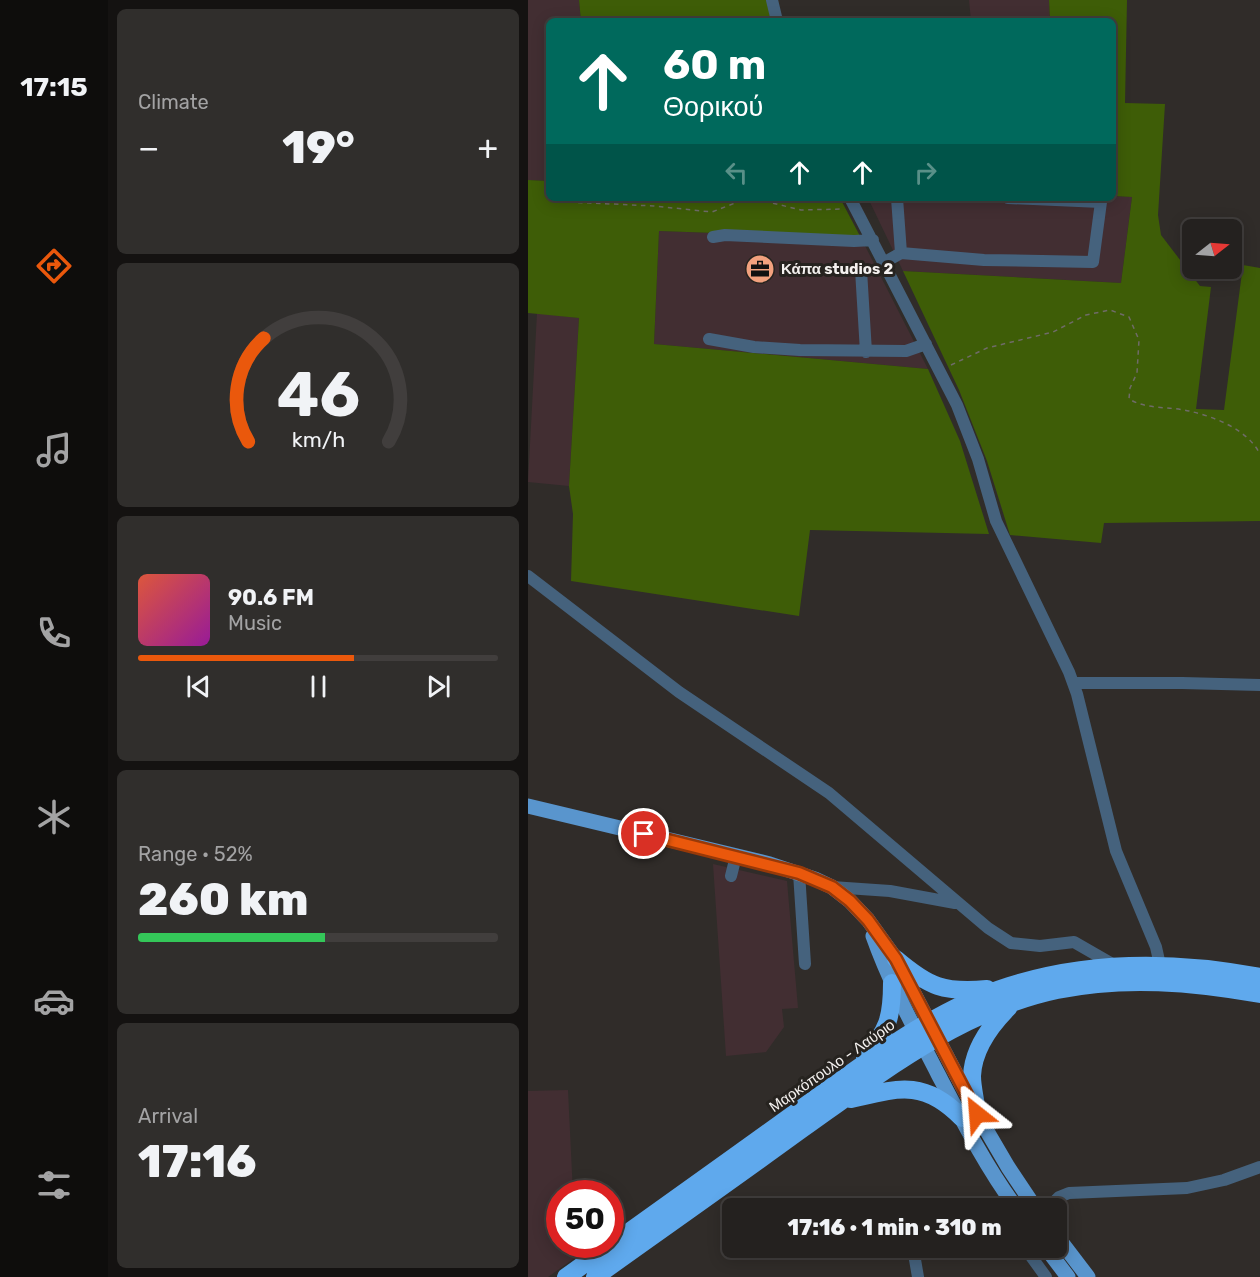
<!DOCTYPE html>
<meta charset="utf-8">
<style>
body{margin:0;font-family:Rubik,sans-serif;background:#302e2c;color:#f1f3f6;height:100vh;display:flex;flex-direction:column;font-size:22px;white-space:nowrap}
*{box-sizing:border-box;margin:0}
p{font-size:20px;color:#a3a3a4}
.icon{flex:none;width:33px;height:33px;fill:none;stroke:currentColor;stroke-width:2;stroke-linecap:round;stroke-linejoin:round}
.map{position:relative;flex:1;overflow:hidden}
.sheet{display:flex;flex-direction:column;gap:9px;padding:9px;background:#141211;width:420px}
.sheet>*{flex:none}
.banner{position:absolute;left:18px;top:18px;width:570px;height:183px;border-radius:9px;box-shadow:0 3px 15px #0003,0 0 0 2px #413e3d;background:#00695c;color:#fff;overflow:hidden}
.needle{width:39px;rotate:73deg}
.fabs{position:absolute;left:654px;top:219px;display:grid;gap:12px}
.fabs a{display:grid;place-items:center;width:60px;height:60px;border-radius:9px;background:#24211f;box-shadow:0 3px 15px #0003,0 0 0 2px #413e3d;font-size:30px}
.speed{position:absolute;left:18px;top:1180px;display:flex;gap:12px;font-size:30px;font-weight:700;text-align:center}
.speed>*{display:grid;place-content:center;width:78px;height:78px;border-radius:50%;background:#24211f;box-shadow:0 3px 15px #0003,0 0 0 2px #413e3d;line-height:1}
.speed .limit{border:9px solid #d22;background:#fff;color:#111}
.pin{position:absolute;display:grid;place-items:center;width:51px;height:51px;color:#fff;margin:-26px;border:3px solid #fff;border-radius:50%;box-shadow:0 2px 6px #0007}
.me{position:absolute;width:66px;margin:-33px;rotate:332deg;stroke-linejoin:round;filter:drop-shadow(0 0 4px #0008)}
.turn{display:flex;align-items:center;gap:21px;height:126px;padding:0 18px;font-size:27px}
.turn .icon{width:78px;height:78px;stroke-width:2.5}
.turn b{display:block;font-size:42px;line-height:51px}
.lanes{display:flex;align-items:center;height:57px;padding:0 18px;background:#0003;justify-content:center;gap:30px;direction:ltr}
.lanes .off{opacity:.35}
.big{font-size:45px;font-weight:800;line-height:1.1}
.sheet .tile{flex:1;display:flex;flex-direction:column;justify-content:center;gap:9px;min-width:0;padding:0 21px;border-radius:9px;background:#302e2c}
.sheet .dial{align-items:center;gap:0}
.dial svg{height:156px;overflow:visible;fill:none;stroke:#413e3d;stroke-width:7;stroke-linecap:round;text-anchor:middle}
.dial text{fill:#f1f3f6;stroke:none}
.song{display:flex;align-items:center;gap:18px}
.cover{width:72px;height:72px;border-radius:9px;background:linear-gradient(135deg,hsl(10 70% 55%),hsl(300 70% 35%))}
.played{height:6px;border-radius:3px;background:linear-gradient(90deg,#ea580c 60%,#413e3d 60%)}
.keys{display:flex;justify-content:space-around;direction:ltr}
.heat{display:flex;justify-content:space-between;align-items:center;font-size:33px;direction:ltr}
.charge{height:9px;border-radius:4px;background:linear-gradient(90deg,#34c759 52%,#413e3d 0)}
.trip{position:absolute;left:194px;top:1198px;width:345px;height:60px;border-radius:9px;background:#24211f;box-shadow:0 3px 15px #0003,0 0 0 2px #413e3d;font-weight:800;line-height:60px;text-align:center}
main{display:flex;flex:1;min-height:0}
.dock{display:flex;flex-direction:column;width:108px;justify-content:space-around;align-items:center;background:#0e0d0c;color:#a3a3a4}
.dock .icon{width:42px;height:42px}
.dock .active{color:#ea580c}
.dock b{font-size:27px;color:#f1f3f6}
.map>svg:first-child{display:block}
</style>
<main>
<nav class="dock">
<b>17:15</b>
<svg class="icon active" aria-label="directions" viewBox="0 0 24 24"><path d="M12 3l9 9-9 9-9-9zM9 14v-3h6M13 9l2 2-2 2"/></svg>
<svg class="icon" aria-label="music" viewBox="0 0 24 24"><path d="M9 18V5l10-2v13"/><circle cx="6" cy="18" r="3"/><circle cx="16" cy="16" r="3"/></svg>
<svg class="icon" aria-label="phone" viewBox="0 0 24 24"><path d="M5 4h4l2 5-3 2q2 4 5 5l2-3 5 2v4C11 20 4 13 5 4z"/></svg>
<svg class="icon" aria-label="climate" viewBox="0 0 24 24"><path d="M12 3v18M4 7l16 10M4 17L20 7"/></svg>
<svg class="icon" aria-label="car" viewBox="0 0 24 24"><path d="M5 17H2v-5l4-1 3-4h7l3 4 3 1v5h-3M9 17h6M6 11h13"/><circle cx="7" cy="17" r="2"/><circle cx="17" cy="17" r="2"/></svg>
<svg class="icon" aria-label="filters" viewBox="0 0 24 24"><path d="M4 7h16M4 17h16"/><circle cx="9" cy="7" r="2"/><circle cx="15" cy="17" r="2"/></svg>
</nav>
<section class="sheet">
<div class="tile"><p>Climate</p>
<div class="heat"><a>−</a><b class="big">19°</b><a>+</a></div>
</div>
<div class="tile dial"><svg viewBox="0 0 100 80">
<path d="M14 69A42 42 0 1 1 86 69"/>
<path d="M14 69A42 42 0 0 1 22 16" stroke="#ea580c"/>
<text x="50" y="56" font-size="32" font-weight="700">46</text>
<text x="50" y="72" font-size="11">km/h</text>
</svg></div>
<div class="tile">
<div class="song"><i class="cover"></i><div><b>90.6 FM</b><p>Music</p></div></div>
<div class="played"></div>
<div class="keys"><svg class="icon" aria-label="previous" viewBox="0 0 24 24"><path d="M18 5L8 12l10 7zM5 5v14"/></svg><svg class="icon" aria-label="pause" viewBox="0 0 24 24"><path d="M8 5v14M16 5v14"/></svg><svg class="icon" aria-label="next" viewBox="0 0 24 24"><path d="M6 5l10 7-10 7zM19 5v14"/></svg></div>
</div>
<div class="tile"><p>Range · 52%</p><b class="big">260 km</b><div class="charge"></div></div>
<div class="tile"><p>Arrival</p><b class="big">17:16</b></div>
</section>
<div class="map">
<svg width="732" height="1277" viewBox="0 0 732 1277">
<rect width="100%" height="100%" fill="#302c29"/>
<path fill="#422e32" d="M 0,0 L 51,0 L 53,21 L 21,21 L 21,181 L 0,180 Z
M 441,0 L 521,0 L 522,21 L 443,21 Z
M 585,196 L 604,197 L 593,283 L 375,271 L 340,198 L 585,198 Z
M 131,231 L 333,238 L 400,369 L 126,344 Z
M 9,313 L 51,318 L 41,486 L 0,482 Z
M 185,864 L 259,881 L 270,1008 L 254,1009 L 256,1027 L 238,1052 L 198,1056 Z
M 40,1090 L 45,1194 L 32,1194 L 32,1245 L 48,1245 L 48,1257 L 20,1277 L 0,1277 L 0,1091 Z"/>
<path fill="#3e5d07" d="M 51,0 L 239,0 L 243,21 L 53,21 Z
M 521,0 L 599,0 L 597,103 L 637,104 L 630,215 L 633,235 L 672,286 L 683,287 L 668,409 L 696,410 L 715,265 L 732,268 L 732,521 L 576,523 L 573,543 L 482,535 L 459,461 L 431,390 L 375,271 L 593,283 L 604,197 L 585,196 L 585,21 L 522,21 Z
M 0,180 L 21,181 L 21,198 L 312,198 L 333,238 L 131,231 L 126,344 L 400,369 L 432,441 L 461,534 L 282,530 L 271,616 L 43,581 L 45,514 L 41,486 L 51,318 L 0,313 Z"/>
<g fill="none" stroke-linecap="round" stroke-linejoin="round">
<path stroke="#6f6b68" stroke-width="1.5" stroke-dasharray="4.5 4.5" stroke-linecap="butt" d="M 41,202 L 126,206 L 184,212 L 215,200 L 232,200 L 273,210 L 314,209
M 423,365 L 459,348 L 525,332 L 558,315 L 582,310 L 601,317 L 611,340 L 609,373 L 602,388 L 601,399 C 619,410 641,406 661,411 C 687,417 719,429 732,454"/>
<path stroke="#45627d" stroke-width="12" d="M 244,0 L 249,21
M 322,198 L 429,405 L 450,459 L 468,521 L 541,672 L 549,694 L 588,851 L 628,947 L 632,965
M 369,198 L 373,253
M 185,237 L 197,235 L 326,241 L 345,240
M 357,262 L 373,253 L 456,260 L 565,262 L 573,202 L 480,198
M 333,270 L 338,352
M 181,339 L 226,347 L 272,350 L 378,351 L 398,344
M 0,576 L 151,692 L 301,793 L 460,928 L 483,943 L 512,946 L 546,942 L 586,965
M 545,683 L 654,683 L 732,685
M 271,873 L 277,964
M 203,876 L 208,856
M 304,887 L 362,891 L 427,903
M 388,1209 L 395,1205 L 407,1209
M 519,1209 L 531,1197 L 541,1193 L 659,1188 L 696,1180 L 732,1167
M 385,1248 L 390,1277
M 497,1248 L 518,1277"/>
<path stroke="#5995cd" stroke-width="15" d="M 0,806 L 242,864 L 287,879 L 304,887 L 322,901 L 340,920 L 368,959 L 449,1114 L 480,1167 L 508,1209
M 345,936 C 362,984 387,1029 410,1074 C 434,1120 458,1167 489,1209
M 528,1235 L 560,1277
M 518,1248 L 540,1277"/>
<path stroke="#5fa9ed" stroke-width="18" d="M 368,959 C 401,987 416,993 459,989
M 337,1057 C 360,1030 364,1018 364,983
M 323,1099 C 370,1088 396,1079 434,1118
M 449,1114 C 448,1102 444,1088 444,1076 C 445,1050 463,1025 481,1007
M 38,1277 C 115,1222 191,1168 267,1113 C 334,1066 402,1011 481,986 C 563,960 648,961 732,977
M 67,1277 C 134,1229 201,1182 267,1134 C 348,1077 430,1011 529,990 C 596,976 665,982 732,994"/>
</g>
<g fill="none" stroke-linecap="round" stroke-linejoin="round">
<g stroke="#983908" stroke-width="15">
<path id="route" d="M 116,834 L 271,873 L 304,887 L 322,901 L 340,920 L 368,959 L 449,1114"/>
</g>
<use href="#route" stroke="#ea580c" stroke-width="10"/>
</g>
<defs>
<g id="office-disc" transform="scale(1.5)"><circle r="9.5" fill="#f2a17e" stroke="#26231f"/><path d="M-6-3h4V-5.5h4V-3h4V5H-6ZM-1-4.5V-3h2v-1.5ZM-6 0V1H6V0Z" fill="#111"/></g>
</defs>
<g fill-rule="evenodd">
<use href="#office-disc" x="232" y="269"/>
</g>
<g text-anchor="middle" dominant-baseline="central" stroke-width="6" stroke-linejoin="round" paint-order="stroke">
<g font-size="15" font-weight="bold" fill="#f4f1ef" stroke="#26231f" text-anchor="start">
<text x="253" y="269">Κάπα studios 2</text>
</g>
<g font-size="15" fill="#f4f1ef" stroke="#26231f">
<text transform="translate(304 1066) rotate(-35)">Μαρκόπουλο - Λαύριο</text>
</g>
</g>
</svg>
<div class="fabs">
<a><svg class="needle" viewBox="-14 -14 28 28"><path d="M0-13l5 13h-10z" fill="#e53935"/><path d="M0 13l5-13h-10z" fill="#a3a3a4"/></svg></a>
</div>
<div class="speed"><div class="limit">50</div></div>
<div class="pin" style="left:116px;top:834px;background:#d93025"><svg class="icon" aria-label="arrive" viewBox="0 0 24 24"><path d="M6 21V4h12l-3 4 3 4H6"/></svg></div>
<svg class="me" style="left:449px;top:1114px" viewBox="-20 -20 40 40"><path d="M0-17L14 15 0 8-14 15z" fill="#ea580c" stroke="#fff" stroke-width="4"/></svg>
<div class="trip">17:16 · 1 min · 310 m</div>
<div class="banner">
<div class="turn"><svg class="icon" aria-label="ahead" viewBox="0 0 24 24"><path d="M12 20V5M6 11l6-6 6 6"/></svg><div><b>60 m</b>Θορικού</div></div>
<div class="lanes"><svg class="icon off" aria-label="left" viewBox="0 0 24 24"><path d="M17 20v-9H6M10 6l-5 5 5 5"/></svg><svg class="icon" aria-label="ahead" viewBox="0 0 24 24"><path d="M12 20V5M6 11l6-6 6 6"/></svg><svg class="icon" aria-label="ahead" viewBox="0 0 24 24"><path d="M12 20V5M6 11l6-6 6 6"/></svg><svg class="icon off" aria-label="right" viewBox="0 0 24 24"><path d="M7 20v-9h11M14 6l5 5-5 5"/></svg></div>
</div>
</div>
</main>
